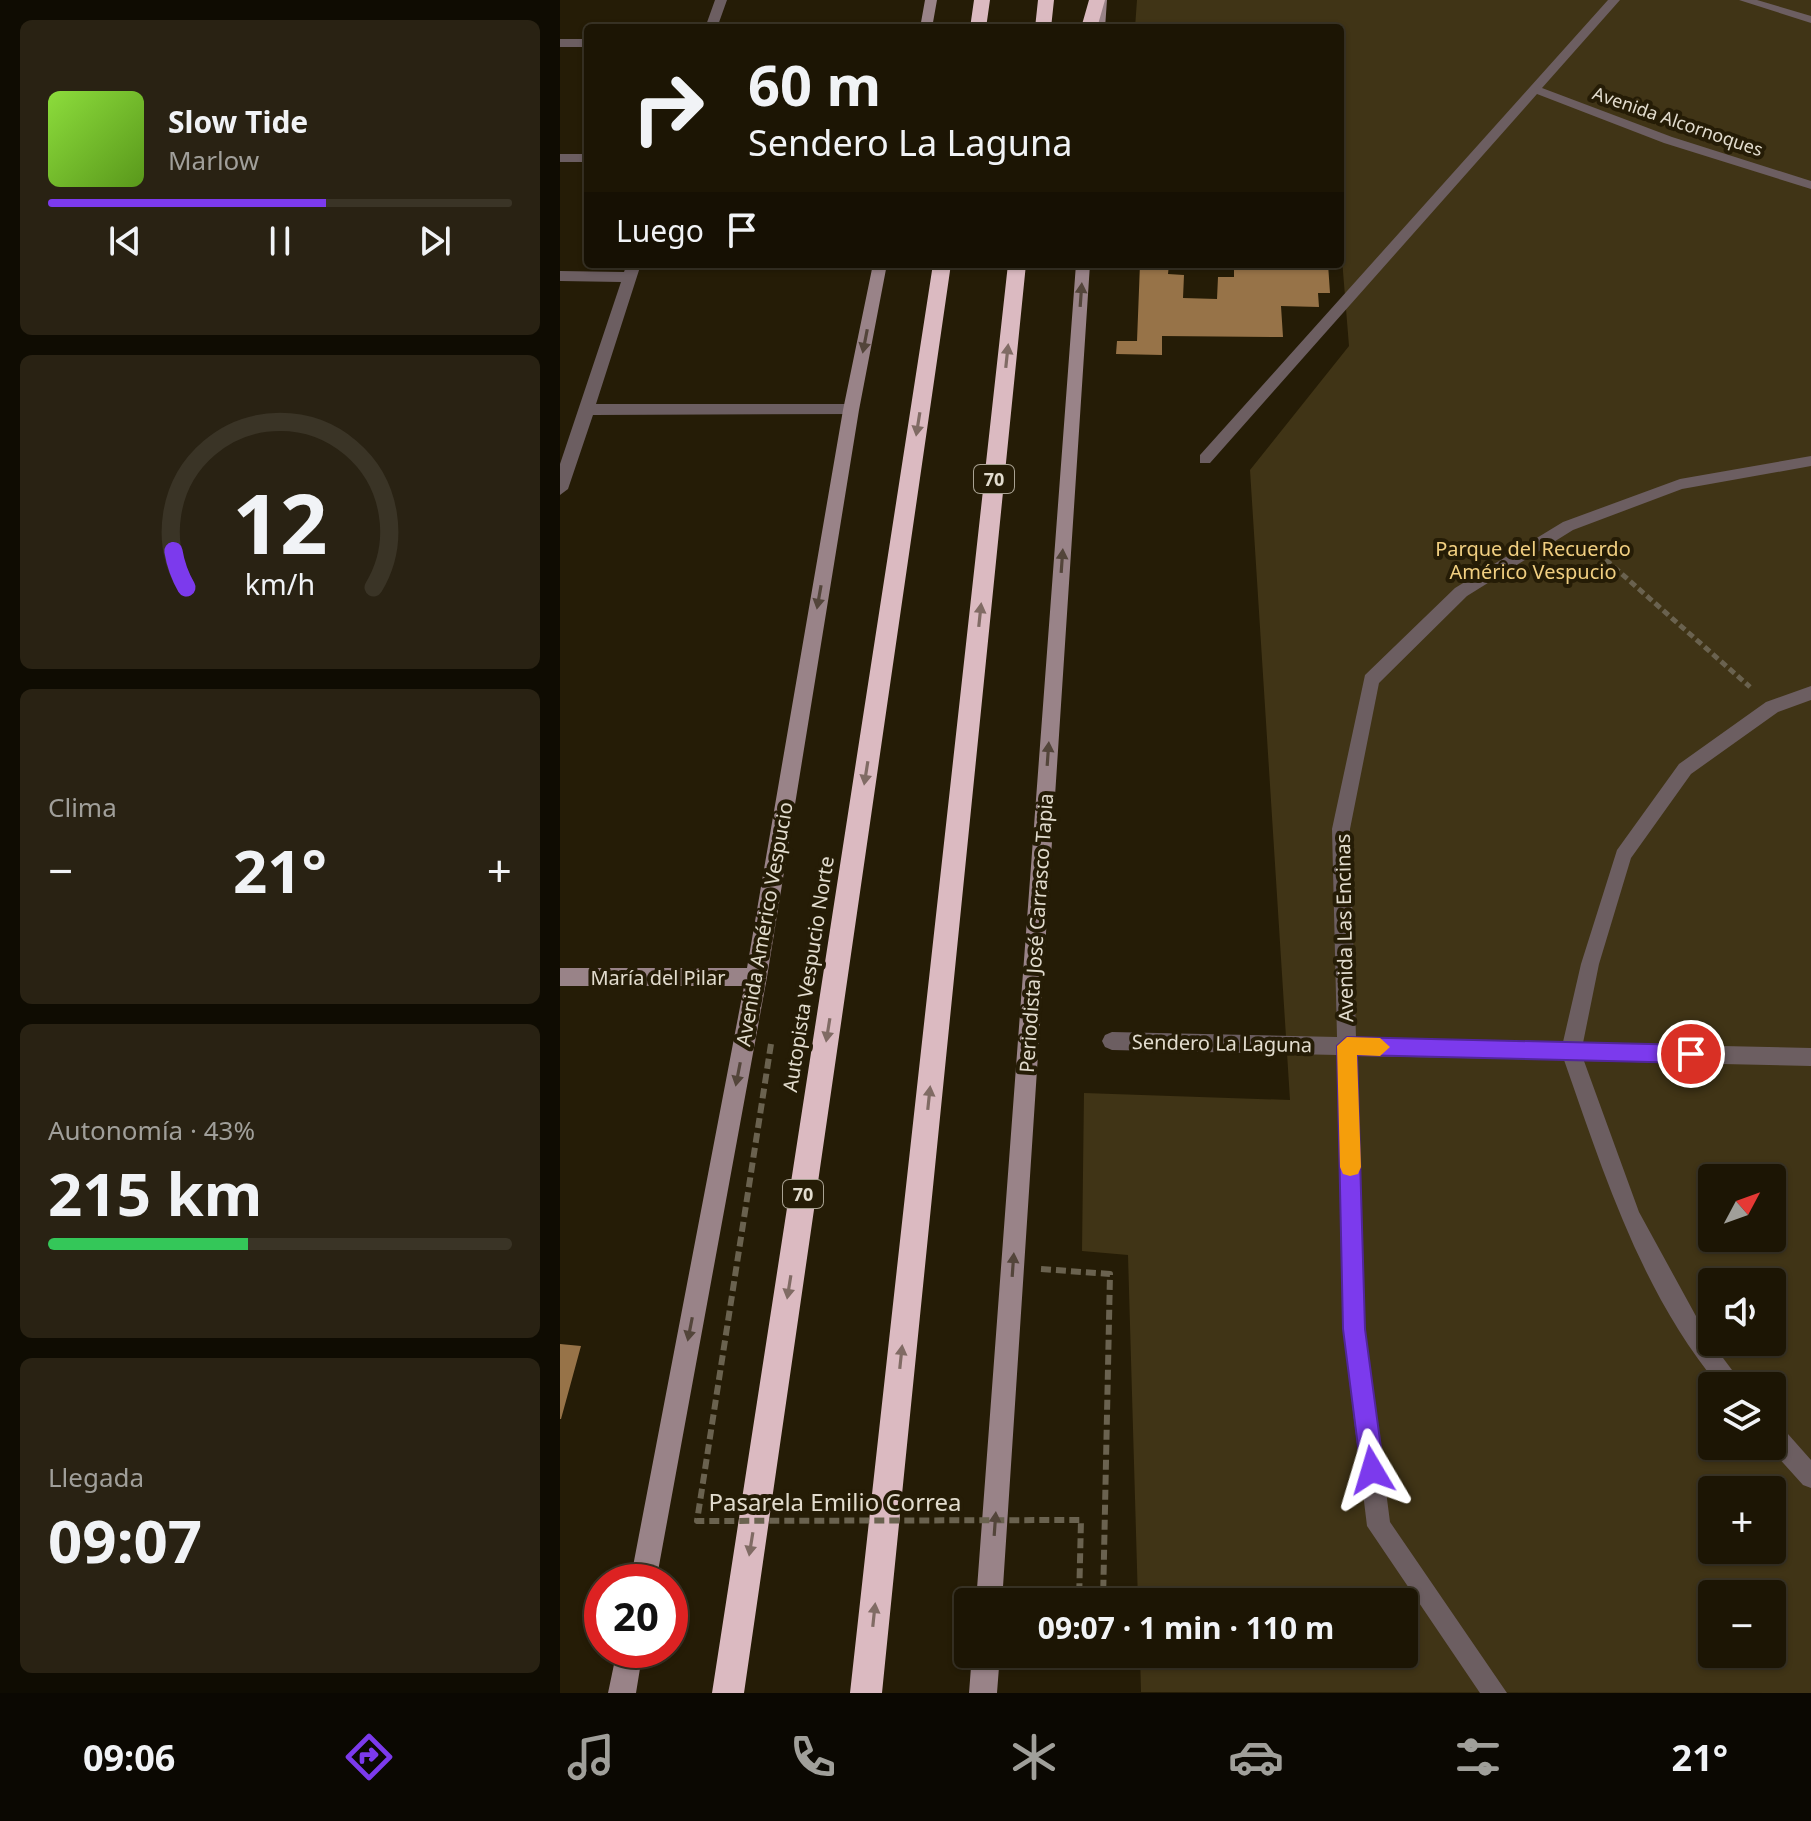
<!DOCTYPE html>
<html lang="es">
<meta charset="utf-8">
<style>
body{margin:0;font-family:"Noto Sans",sans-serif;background:#292213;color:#f1f3f6;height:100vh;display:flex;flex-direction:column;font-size:30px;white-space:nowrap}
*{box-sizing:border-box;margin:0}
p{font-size:26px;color:#a09f9a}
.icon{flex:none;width:44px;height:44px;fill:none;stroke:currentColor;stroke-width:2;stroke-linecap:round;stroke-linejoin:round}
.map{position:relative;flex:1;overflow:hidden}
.side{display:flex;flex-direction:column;gap:20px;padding:20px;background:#0f0c02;width:560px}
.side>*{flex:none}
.guide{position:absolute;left:24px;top:24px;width:760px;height:244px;border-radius:8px;box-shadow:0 2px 6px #0004,0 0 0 2px #3a3426;background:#1c1504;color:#f1f3f6;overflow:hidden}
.needle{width:52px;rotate:49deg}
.fabs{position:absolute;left:1138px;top:1164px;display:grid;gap:16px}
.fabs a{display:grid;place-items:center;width:88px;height:88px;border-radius:8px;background:#1c1504;box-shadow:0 2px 6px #0004,0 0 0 2px #3a3426;font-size:40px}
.speed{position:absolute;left:24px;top:1564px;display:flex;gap:16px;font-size:40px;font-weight:700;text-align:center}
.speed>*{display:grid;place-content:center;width:104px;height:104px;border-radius:50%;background:#1c1504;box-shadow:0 2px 6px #0004,0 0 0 2px #3a3426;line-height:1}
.speed .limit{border:12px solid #d22;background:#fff;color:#111}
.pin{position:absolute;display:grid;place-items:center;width:68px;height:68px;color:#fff;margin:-34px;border:4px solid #fff;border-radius:50%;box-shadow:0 2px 8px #0007}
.me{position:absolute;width:88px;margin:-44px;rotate:353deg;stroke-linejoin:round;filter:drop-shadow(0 0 6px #0008)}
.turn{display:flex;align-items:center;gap:28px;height:168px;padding:0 32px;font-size:36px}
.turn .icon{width:104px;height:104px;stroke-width:2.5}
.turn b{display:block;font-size:56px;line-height:68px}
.then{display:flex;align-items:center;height:76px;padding:0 32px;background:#0003;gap:16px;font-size:30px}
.big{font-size:60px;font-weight:700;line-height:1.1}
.side .widget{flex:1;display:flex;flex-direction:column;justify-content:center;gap:12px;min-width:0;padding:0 28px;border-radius:12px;background:#292213}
.side .dial{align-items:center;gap:0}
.dial svg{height:208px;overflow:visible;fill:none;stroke:#3a3426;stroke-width:7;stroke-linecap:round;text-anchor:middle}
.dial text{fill:#f1f3f6;stroke:none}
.song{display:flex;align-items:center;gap:24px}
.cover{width:96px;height:96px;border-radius:12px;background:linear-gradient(135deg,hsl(90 70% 55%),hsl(90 70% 35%))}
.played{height:8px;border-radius:4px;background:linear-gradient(90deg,#7c3aed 60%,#3a3426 60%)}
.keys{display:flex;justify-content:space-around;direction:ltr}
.heat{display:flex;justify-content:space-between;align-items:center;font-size:44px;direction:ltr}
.charge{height:12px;border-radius:6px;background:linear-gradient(90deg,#34c759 43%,#3a3426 0)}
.trip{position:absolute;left:394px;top:1588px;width:464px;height:80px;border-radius:8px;background:#1c1504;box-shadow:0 2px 6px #0004,0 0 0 2px #3a3426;font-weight:700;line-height:80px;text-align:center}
.dock{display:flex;height:128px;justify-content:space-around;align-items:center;background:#0b0802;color:#a09f9a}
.dock .icon{width:56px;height:56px}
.dock .on{color:#7c3aed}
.dock b{font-size:36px;color:#f1f3f6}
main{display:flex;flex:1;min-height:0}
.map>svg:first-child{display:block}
</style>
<main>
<section class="side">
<div class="widget">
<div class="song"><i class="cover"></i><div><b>Slow Tide</b><p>Marlow</p></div></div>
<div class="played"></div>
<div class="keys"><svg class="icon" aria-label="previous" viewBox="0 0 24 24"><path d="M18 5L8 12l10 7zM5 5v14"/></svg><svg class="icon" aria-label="pause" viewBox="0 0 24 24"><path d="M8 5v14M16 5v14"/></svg><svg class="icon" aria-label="next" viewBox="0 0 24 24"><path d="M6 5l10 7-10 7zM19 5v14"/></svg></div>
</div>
<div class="widget dial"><svg viewBox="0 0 100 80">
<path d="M14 69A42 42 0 1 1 86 69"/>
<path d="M14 69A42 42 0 0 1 9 55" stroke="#7c3aed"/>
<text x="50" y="56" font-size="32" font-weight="700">12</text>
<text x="50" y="72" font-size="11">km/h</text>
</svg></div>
<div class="widget"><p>Clima</p>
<div class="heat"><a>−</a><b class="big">21°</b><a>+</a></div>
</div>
<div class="widget"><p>Autonomía · 43%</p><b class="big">215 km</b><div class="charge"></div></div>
<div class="widget"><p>Llegada</p><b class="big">09:07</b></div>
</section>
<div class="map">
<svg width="1251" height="1693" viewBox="0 0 1251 1693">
<rect width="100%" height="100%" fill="#251c06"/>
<path fill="#403416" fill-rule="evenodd" d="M 577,0 L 1251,0 L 1251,1693 L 581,1692 L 580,1654 L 844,1654 L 844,1602 L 578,1602 L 568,1255 L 522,1251 L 524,1093 L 730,1100 L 690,470 L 789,346 L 780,234 L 780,28 L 575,28 ZM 1152,1178 L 1212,1178 L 1212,1238 L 1152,1238 ZM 1152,1282 L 1212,1282 L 1212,1342 L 1152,1342 ZM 1152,1386 L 1212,1386 L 1212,1446 L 1152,1446 ZM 1152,1490 L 1212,1490 L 1212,1550 L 1152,1550 ZM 1152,1594 L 1212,1594 L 1212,1654 L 1152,1654 Z"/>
<path fill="#977348" d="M 580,264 L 609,264 L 608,274 L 624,275 L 623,298 L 657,299 L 658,277 L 674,277 L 674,264 L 768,264 L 770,293 L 758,293 L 759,307 L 721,306 L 723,337 L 602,336 L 602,355 L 556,354 L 557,341 L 577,341 Z
M 0,1344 L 21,1346 L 1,1419 L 0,1419 Z"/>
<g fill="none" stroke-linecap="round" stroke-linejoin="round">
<path stroke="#6a624f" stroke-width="5" stroke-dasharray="7 4" stroke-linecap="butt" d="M 1029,545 L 1190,687"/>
<path stroke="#6a624f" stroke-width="6" stroke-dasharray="10 5" stroke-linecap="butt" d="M 481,1269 L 550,1274 L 543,1602"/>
<path fill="#6c5e61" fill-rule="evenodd" d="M 1048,0 L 1060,0 L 982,88 L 1112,137 L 1251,181 L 1251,189 L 1104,143 L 977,94 L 650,463 L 640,463 L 640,455 Z
M 1179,0 L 1197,0 L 1251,16 L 1251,23 Z
M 1251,456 L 1251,466 L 1122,489 L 1013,530 L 907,596 L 819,683 L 790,829 L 796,1038 L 1003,1042 L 1021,964 L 1057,850 L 1119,764 L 1206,702 L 1251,686 L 1251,700 L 1218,712 L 1131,774 L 1071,858 L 1039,964 L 1023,1043 L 1251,1048 L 1251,1066 L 1024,1061 L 1079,1212 L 1148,1338 L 1184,1386 L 1159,1386 C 1081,1292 1044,1174 1004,1060 L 797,1056 L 805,1329 L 830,1522 L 947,1693 L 920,1693 L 807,1526 L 783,1329 L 777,1055 L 552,1050 L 545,1047 L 542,1041 L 545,1035 L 552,1032 L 777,1037 L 772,829 L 805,675 L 895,588 L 1003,522 L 1120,479 Z
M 1212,1422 L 1220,1425 L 1251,1460 L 1251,1488 L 1243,1485 L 1208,1446 L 1212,1446 Z"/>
<path fill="#6c5e61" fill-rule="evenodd" d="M 155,0 L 167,0 L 157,28 L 145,28 Z
M 0,39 L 28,39 L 28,47 L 0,47 Z
M 0,154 L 28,154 L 28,162 L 0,162 Z
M 67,264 L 81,264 L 36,404 L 291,404 L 297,406 L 297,414 L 33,415 L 8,489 L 0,495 L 0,464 L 61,282 L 0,281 L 0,271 L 64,272 Z"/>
<path fill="#998388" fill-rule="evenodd" d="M 365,0 L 377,0 L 372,28 L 360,28 Z
M 535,0 L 547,0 L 545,28 L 533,28 Z
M 313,264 L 327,264 L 299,410 L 207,977 L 96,1582 L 70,1582 L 184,986 L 0,986 L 0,968 L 187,968 L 283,410 Z
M 516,264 L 530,264 L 442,1602 L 416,1602 Z
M 57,1650 L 83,1650 L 76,1693 L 48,1693 Z
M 412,1654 L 440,1654 L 437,1693 L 409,1693 Z"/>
<path fill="#dbbac1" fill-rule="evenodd" d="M 414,0 L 430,0 L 426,28 L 410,28 Z
M 478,0 L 494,0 L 491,28 L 475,28 Z
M 529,0 L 545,0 L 537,28 L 521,28 Z
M 373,264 L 391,264 L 184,1693 L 152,1693 Z
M 448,264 L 466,264 L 322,1693 L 290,1693 Z"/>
<path stroke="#6a624f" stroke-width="6" stroke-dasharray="10 5" stroke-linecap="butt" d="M 211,1044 L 137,1521 L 521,1520 L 519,1602"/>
</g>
<defs><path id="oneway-solid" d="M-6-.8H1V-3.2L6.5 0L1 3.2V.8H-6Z" transform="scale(2)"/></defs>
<g fill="#53453a">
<use href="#oneway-solid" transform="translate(521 295) rotate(-86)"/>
<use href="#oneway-solid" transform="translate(305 341) rotate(101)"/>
<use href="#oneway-solid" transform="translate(502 561) rotate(-86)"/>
<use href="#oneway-solid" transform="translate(259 597) rotate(100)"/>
<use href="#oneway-solid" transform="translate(488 754) rotate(-86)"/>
<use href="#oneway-solid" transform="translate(178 1074) rotate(101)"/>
<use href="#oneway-solid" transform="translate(453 1265) rotate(-86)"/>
<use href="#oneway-solid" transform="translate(130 1329) rotate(101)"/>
<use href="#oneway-solid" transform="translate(435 1524) rotate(-86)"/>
</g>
<g fill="#806b64">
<use href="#oneway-solid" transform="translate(447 356) rotate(-84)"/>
<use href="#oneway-solid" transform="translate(358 424) rotate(99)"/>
<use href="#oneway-solid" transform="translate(420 615) rotate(-84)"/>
<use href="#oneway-solid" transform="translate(306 773) rotate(99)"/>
<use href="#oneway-solid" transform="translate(268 1030) rotate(99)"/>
<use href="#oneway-solid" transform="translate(369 1098) rotate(-84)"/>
<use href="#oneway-solid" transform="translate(229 1287) rotate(99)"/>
<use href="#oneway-solid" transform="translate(341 1357) rotate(-84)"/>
<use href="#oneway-solid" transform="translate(191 1544) rotate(99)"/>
<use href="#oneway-solid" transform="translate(314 1615) rotate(-84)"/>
</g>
<path fill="#7c3aed" stroke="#51269a" stroke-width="2" d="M 787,1037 L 1131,1045 L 1141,1054 L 1131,1063 L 797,1055 L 805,1329 L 824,1470 L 820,1478 L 812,1481 L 804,1478 L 801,1470 L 783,1329 L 777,1046 Z"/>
<path fill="#f59e0b" d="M 787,1037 L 820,1038 L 830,1047 L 820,1056 L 797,1055 L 801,1167 L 798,1174 L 790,1176 L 783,1174 L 780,1167 L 777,1046 Z"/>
<g text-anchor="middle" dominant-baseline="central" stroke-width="8" stroke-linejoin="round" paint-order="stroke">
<g font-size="18" fill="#e2dcce" stroke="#251c06">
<text transform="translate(1118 121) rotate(19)">Avenida Alcornoques</text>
</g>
<g fill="#251c06" stroke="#a9a292" stroke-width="2">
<rect x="414" y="465" width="40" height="28" rx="6"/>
<rect x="223" y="1180" width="40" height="28" rx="6"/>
</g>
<g font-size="18" font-weight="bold" fill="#e2dcce">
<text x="434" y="479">70</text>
<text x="243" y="1194">70</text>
</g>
<g font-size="20" fill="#f1cf81" stroke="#251c06">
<text x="973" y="548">Parque del Recuerdo<tspan x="973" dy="23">Américo Vespucio</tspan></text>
</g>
<g font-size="20" fill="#e2dcce" stroke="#251c06">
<text transform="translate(204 924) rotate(-80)">Avenida Américo Vespucio</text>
<text transform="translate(784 928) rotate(-91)">Avenida Las Encinas</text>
<text transform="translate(476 933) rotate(-86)">Periodista José Carrasco Tapia</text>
<text transform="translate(248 974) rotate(-81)">Autopista Vespucio Norte</text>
<text x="98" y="977">María del Pilar</text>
<text transform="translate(662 1043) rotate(1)">Sendero La Laguna</text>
</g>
<g font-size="24" fill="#e2dcce" stroke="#251c06">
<text x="275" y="1501">Pasarela Emilio Correa</text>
</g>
</g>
</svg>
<div class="fabs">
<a><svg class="needle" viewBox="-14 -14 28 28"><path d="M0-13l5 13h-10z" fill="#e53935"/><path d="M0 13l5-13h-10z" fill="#a09f9a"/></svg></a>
<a><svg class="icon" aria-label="sound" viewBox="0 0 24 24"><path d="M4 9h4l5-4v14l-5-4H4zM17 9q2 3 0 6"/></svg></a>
<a><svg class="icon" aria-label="layers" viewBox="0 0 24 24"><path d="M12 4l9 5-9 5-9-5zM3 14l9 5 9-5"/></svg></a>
<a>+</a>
<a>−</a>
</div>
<div class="speed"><div class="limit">20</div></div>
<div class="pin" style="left:1131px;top:1054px;background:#d93025"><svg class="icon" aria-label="arrive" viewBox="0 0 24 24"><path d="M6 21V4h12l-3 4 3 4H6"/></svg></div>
<svg class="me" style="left:812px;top:1470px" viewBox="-20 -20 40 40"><path d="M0-17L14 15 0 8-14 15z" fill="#7c3aed" stroke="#fff" stroke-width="4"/></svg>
<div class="trip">09:07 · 1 min · 110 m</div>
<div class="guide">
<div class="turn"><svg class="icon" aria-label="right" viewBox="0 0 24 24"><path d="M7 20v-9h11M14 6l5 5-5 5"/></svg><div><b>60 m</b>Sendero La Laguna</div></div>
<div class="then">Luego<svg class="icon" aria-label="arrive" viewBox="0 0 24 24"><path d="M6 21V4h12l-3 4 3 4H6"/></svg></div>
</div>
</div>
</main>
<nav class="dock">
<b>09:06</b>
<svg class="icon on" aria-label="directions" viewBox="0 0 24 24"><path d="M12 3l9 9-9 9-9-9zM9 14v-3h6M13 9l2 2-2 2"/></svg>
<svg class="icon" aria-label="music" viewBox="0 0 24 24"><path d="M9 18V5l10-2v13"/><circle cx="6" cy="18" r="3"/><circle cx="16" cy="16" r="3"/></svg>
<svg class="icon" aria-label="phone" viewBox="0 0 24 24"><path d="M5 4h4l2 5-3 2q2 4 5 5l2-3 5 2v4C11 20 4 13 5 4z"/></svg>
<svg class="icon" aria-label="climate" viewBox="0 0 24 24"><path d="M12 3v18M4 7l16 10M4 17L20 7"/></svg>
<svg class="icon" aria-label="car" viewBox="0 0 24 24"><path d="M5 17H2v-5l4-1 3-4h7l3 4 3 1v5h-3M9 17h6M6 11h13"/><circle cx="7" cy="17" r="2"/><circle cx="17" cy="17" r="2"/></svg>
<svg class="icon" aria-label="filters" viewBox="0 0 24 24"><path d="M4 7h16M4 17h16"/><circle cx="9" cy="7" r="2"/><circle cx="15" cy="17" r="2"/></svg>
<b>21°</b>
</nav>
